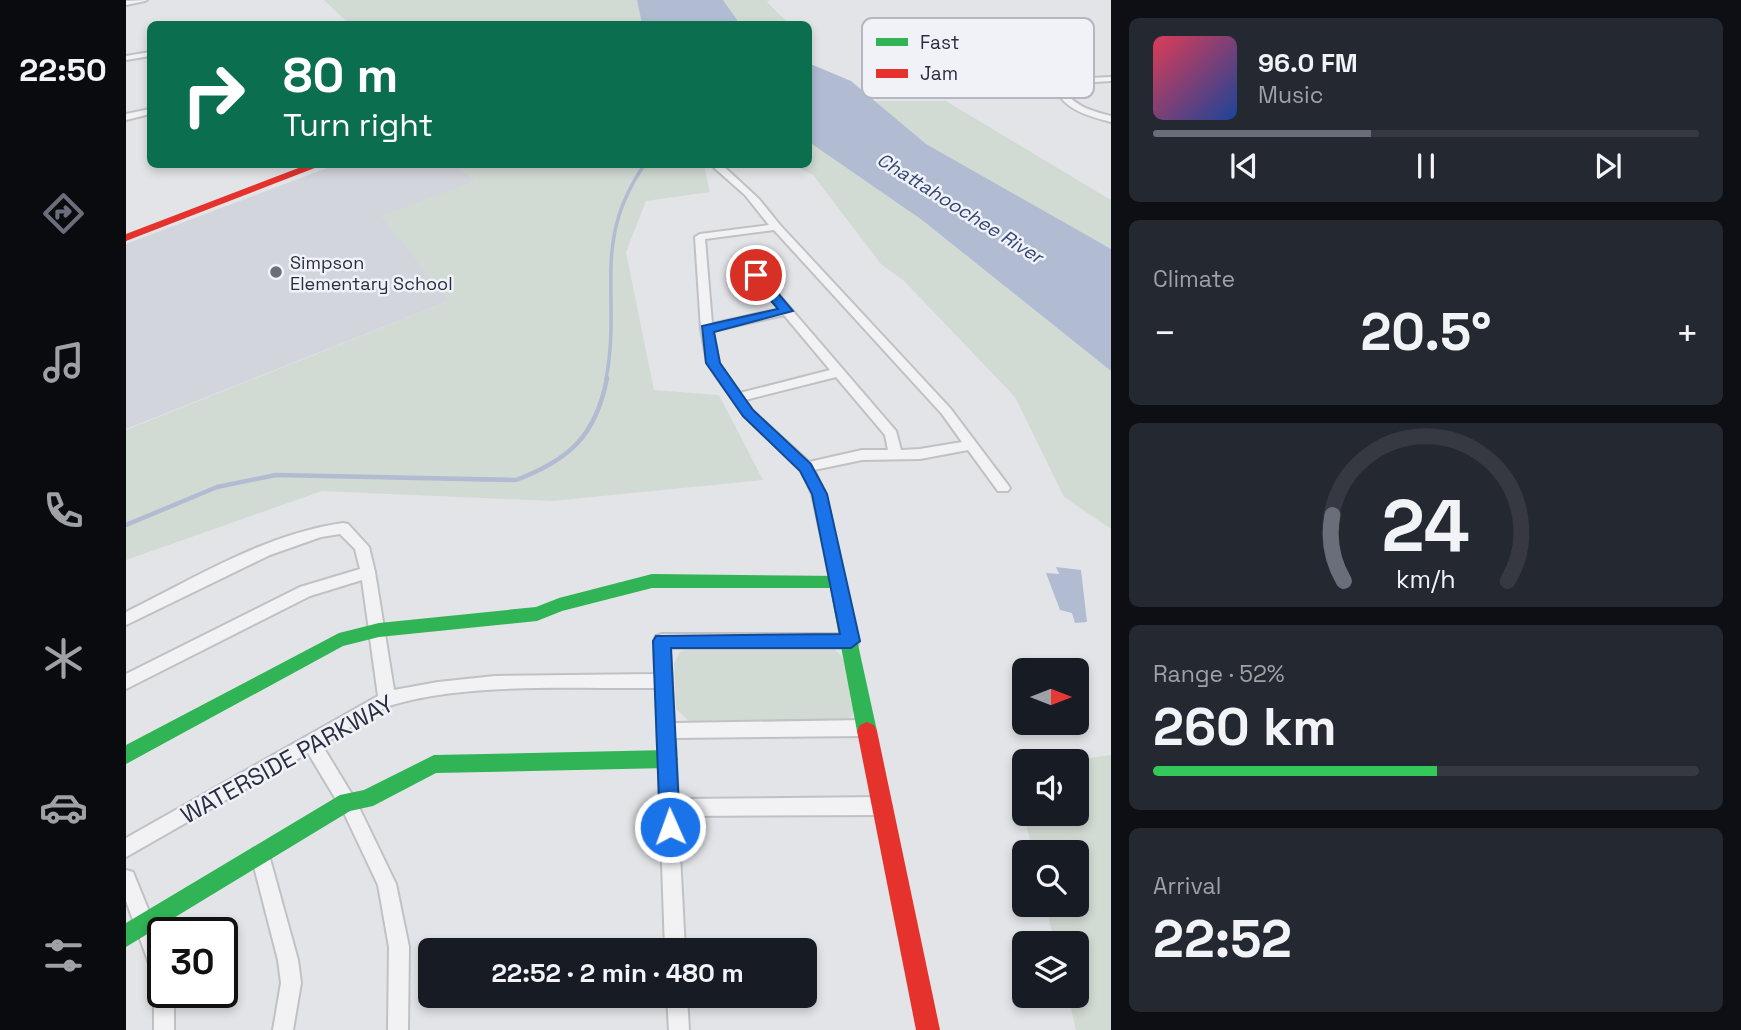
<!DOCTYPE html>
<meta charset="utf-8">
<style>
body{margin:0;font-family:"Space Grotesk",sans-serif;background:#242831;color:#f1f3f6;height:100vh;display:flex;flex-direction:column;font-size:26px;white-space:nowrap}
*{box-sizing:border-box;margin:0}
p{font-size:23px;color:#9ea1a6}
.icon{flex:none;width:38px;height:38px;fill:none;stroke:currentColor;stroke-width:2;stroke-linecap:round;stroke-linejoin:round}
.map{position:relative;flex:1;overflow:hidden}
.panel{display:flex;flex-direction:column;gap:18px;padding:18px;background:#0d0f14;width:630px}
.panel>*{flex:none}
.hud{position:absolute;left:21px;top:21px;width:665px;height:147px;border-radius:10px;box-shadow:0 4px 10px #0003;background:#0b6e4f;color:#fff;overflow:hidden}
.needle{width:46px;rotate:90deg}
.buttons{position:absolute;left:886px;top:658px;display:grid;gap:14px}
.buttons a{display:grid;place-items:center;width:77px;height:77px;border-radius:10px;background:#171b24;box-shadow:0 4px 10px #0003;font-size:35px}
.speed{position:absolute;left:21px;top:917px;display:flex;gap:14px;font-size:35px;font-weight:700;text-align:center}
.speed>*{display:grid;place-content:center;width:91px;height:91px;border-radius:50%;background:#171b24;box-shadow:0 4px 10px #0003;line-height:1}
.speed .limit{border:4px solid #111;border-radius:10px;background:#fff;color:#111}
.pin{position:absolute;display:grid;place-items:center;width:60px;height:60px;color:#fff;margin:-30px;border:4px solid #fff;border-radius:50%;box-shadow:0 2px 7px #0007}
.me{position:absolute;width:77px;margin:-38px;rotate:358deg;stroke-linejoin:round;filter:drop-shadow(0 0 5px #0008)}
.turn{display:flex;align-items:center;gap:24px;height:147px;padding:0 21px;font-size:32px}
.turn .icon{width:91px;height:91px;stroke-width:2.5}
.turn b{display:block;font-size:49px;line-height:60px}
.big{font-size:52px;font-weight:700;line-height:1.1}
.panel .tile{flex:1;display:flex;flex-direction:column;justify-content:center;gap:10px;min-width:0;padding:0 24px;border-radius:10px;background:#242831}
.panel .dial{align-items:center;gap:0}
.dial svg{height:182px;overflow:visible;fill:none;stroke:#363941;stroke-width:7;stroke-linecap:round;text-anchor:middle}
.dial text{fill:#f1f3f6;stroke:none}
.song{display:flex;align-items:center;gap:21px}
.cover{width:84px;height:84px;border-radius:10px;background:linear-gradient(135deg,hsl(350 70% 55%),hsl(220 70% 35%))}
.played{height:7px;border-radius:4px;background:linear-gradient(90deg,#6a6e7b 40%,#363941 40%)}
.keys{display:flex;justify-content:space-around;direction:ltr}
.heat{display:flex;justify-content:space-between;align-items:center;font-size:38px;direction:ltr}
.charge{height:10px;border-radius:5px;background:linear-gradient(90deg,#34c759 52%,#363941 0)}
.trip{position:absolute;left:292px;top:938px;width:399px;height:70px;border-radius:10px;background:#171b24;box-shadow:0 4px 10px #0003;font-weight:700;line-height:70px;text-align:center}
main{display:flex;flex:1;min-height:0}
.dock{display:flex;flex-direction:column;width:126px;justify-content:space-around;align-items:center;background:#090b0e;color:#9ea1a6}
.dock .icon{width:49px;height:49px}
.dock .active{color:#6a6e7b}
.dock b{font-size:32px;color:#f1f3f6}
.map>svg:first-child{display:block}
</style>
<main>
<nav class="dock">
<b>22:50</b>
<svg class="icon active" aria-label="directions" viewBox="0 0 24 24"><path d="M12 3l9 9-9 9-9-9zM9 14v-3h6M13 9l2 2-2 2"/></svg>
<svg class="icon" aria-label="music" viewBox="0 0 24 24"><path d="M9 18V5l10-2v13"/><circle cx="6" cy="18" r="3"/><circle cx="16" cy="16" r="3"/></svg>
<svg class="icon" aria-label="phone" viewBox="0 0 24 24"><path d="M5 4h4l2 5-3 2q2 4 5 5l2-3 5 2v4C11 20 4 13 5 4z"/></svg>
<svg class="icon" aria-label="climate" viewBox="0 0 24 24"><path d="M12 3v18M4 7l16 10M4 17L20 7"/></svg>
<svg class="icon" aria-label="car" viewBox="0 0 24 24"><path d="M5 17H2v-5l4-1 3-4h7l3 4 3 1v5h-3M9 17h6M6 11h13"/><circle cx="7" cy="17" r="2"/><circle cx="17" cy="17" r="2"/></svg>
<svg class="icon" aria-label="filters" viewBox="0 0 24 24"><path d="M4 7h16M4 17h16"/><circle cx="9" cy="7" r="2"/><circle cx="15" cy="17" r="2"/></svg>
</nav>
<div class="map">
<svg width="985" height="1030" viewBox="0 0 985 1030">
<rect width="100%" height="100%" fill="#e3e4e7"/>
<path fill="#d3d5dc" d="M 209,165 L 330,165 L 350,181 L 323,301 L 0,429 L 0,244 Z"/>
<path fill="#d2dbd3" d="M 198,0 L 511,0 L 516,24 L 223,24 Z
M 587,0 L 644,0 L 641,2 L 663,24 L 617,24 Z
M 708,101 L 820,101 L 985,200 L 985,258 Z
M 683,142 L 796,220 L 985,371 L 985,529 L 938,497 L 889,397 L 778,281 L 755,264 L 687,175 L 667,165 L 682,164 Z
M 330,165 L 578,165 L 584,192 L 520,201 L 500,252 L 528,390 L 593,395 L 637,480 L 426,501 L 196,491 L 0,560 L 0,430 L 323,301 L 255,216 L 350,181 Z
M 703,646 C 724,656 735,696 726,717 L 716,722 L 563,721 L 550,709 L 548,663 L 554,652 L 565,648 Z
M 985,755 L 985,1030 L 950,1030 L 942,996 L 950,996 L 950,943 L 929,943 L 919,905 L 950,905 L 950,852 L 907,852 L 889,780 L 889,769 L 898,768 L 898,814 L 950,814 L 950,761 L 943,761 Z"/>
<path fill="#b1bcd2" d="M 511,0 L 597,0 L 614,24 L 516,24 Z
M 682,63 L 725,81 L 800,144 L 985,249 L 985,371 L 796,220 L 683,142 Z
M 930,567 L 955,570 L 961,622 L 949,623 L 946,613 L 934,610 L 920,573 L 933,574 Z"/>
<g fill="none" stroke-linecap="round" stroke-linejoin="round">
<path stroke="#b1bcd2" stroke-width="3.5" d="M 480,379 C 496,296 464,242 519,164"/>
<path stroke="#b1bcd2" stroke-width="4.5" d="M 0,525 L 91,487 L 150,475 L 390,480 C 443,460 470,436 481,378"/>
<g stroke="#c0c1c5" stroke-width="4">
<path id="street" d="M 21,0 L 19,1 L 0,5 L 0,1 Z
M 24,52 L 24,56 L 0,60 L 0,56 Z
M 863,65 L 921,80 L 985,77 L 985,81 L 936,84 C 943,105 965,111 985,116 L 985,122 C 962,116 935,109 928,84 L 921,84 L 860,69 L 860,65 Z
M 24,109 L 24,114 L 0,120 L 0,114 Z
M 584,164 L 595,164 L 633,199 L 654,225 L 824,408 L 882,485 L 884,488 L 882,491 L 872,491 L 842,450 L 794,459 L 736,460 L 688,470 L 700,494 L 718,581 L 716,585 L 706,585 L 686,494 L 675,470 L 618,416 L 581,363 L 575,329 L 569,237 L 574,234 L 643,225 L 619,195 ZM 648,230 L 816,414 L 836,442 L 794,449 L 775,450 L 770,431 L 634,273 L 630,272 L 625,275 L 653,309 L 586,324 L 579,239 ZM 658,315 L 704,370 L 614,393 L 593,363 L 587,331 ZM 710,377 L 759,435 L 762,450 L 736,450 L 683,462 L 626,410 L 619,400 Z
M 217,523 L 222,524 L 243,547 L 249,572 L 268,690 L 312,682 L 369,676 L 529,674 L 528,641 L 530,636 L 536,634 L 725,634 L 731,636 L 733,641 L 731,646 L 725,648 L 544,648 L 548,723 L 740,720 L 746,723 L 748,728 L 746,733 L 740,736 L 549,738 L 552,799 L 756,797 L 762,800 L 765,806 L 762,812 L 756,815 L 552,816 L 559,950 L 539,950 L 530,688 C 449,689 343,682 266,705 C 246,711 215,734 196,745 L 230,801 L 270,884 L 283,947 L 282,1030 L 262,1030 L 263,947 L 252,885 L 218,813 L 182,753 L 0,857 L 0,838 L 252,696 L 236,580 L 184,596 L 0,689 L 0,674 L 174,587 L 234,569 L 229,549 L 214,534 L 195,537 L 144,555 L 0,625 L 0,612 C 69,578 139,534 217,523 Z
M 134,846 L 141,849 L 143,855 L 172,960 L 175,983 L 167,1030 L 147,1030 L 155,983 L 152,960 L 125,855 L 127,849 Z
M 0,870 L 7,872 L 37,946 L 37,992 L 48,992 L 48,1030 L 28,1030 L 28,992 L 31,985 L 0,901 Z
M 541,996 L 561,996 L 563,1030 L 543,1030 Z"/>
</g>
<use href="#street" fill="#f2f2f4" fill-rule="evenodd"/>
<path fill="#30b455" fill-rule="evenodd" d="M 526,574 L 717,576 L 751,731 L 748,737 L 741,740 L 734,737 L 731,731 L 704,588 L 526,588 L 436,611 L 411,621 L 253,637 L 217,646 L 0,764 L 0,745 L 213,633 L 253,623 L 410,607 L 433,598 Z
M 542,750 L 549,753 L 552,759 L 549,765 L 542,768 L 310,773 L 247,806 L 224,811 L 0,947 L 0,923 L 214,795 L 238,790 L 308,755 Z"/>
<path fill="#e5322d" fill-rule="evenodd" d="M 183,164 L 199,164 L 0,241 L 0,234 Z
M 741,722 L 748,725 L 751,731 L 814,1030 L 790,1030 L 731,731 L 734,725 Z"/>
</g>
<path fill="#1a73e8" stroke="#114b97" stroke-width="2" d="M 626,273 L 635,273 L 667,311 L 588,332 L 594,363 L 627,410 L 685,464 L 701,494 L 734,641 L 725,648 L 545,648 L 554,827 L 551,834 L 544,837 L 537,834 L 534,827 L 527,641 L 530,636 L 714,634 L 686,494 L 674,471 L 617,416 L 580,363 L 576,326 L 652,309 L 626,278 Z"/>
<circle fill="#6a6e7b" stroke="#f0f2f7" stroke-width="2.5" cx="150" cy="272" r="7"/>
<g text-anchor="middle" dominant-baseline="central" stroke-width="5" stroke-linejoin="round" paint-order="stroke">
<g font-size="18" fill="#292e41" stroke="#f0f2f7" text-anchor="start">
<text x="164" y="262">Simpson<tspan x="164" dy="21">Elementary School</tspan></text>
</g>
<g font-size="19" font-style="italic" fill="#344774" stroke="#f0f2f7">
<text transform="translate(834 208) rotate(32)">Chattahoochee River</text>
</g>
<g font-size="24" fill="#292e41" stroke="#f0f2f7">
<text transform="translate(161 759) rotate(-29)">WATERSIDE PARKWAY</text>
</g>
</g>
<rect x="736" y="18" width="232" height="80" rx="10" fill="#f0f2f7" stroke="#b4b7c0" stroke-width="2"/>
<rect x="750" y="38" width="32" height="8" fill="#30b455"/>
<rect x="750" y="69" width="32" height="9" fill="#e5322d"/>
<g font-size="19" fill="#292e41">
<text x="794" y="49">Fast</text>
<text x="794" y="80">Jam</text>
</g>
</svg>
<div class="buttons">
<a><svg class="needle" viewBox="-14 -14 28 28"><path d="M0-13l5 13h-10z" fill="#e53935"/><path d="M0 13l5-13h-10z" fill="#9ea1a6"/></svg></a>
<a><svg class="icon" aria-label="sound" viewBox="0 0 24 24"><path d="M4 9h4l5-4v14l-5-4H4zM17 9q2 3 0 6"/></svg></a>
<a><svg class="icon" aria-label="search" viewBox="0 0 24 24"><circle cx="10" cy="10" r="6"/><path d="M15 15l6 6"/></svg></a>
<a><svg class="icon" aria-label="layers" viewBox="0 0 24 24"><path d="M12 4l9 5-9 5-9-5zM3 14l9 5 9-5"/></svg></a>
</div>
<div class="speed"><div class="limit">30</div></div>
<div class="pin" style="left:630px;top:275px;background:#d93025"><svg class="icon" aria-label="arrive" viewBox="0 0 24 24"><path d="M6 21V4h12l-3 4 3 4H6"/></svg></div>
<svg class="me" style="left:544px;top:827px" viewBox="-20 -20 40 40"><circle r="17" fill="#1a73e8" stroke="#fff" stroke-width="3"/><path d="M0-11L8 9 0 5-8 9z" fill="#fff"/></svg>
<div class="trip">22:52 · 2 min · 480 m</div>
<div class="hud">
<div class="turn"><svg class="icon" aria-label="right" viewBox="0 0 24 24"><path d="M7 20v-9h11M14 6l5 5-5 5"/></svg><div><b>80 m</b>Turn right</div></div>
</div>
</div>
<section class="panel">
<div class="tile">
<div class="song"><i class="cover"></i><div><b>96.0 FM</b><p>Music</p></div></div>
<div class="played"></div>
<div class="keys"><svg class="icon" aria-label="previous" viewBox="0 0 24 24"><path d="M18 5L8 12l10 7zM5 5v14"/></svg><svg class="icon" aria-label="pause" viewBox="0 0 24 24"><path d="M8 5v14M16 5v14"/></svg><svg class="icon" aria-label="next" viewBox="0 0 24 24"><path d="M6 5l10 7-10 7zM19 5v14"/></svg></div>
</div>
<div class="tile"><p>Climate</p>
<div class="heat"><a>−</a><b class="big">20.5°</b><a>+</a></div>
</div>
<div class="tile dial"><svg viewBox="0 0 100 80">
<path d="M14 69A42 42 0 1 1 86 69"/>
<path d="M14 69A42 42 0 0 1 9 40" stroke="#6a6e7b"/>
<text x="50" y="56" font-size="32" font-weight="700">24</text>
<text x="50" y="72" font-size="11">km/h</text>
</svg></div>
<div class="tile"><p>Range · 52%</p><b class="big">260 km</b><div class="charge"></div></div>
<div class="tile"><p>Arrival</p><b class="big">22:52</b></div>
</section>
</main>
